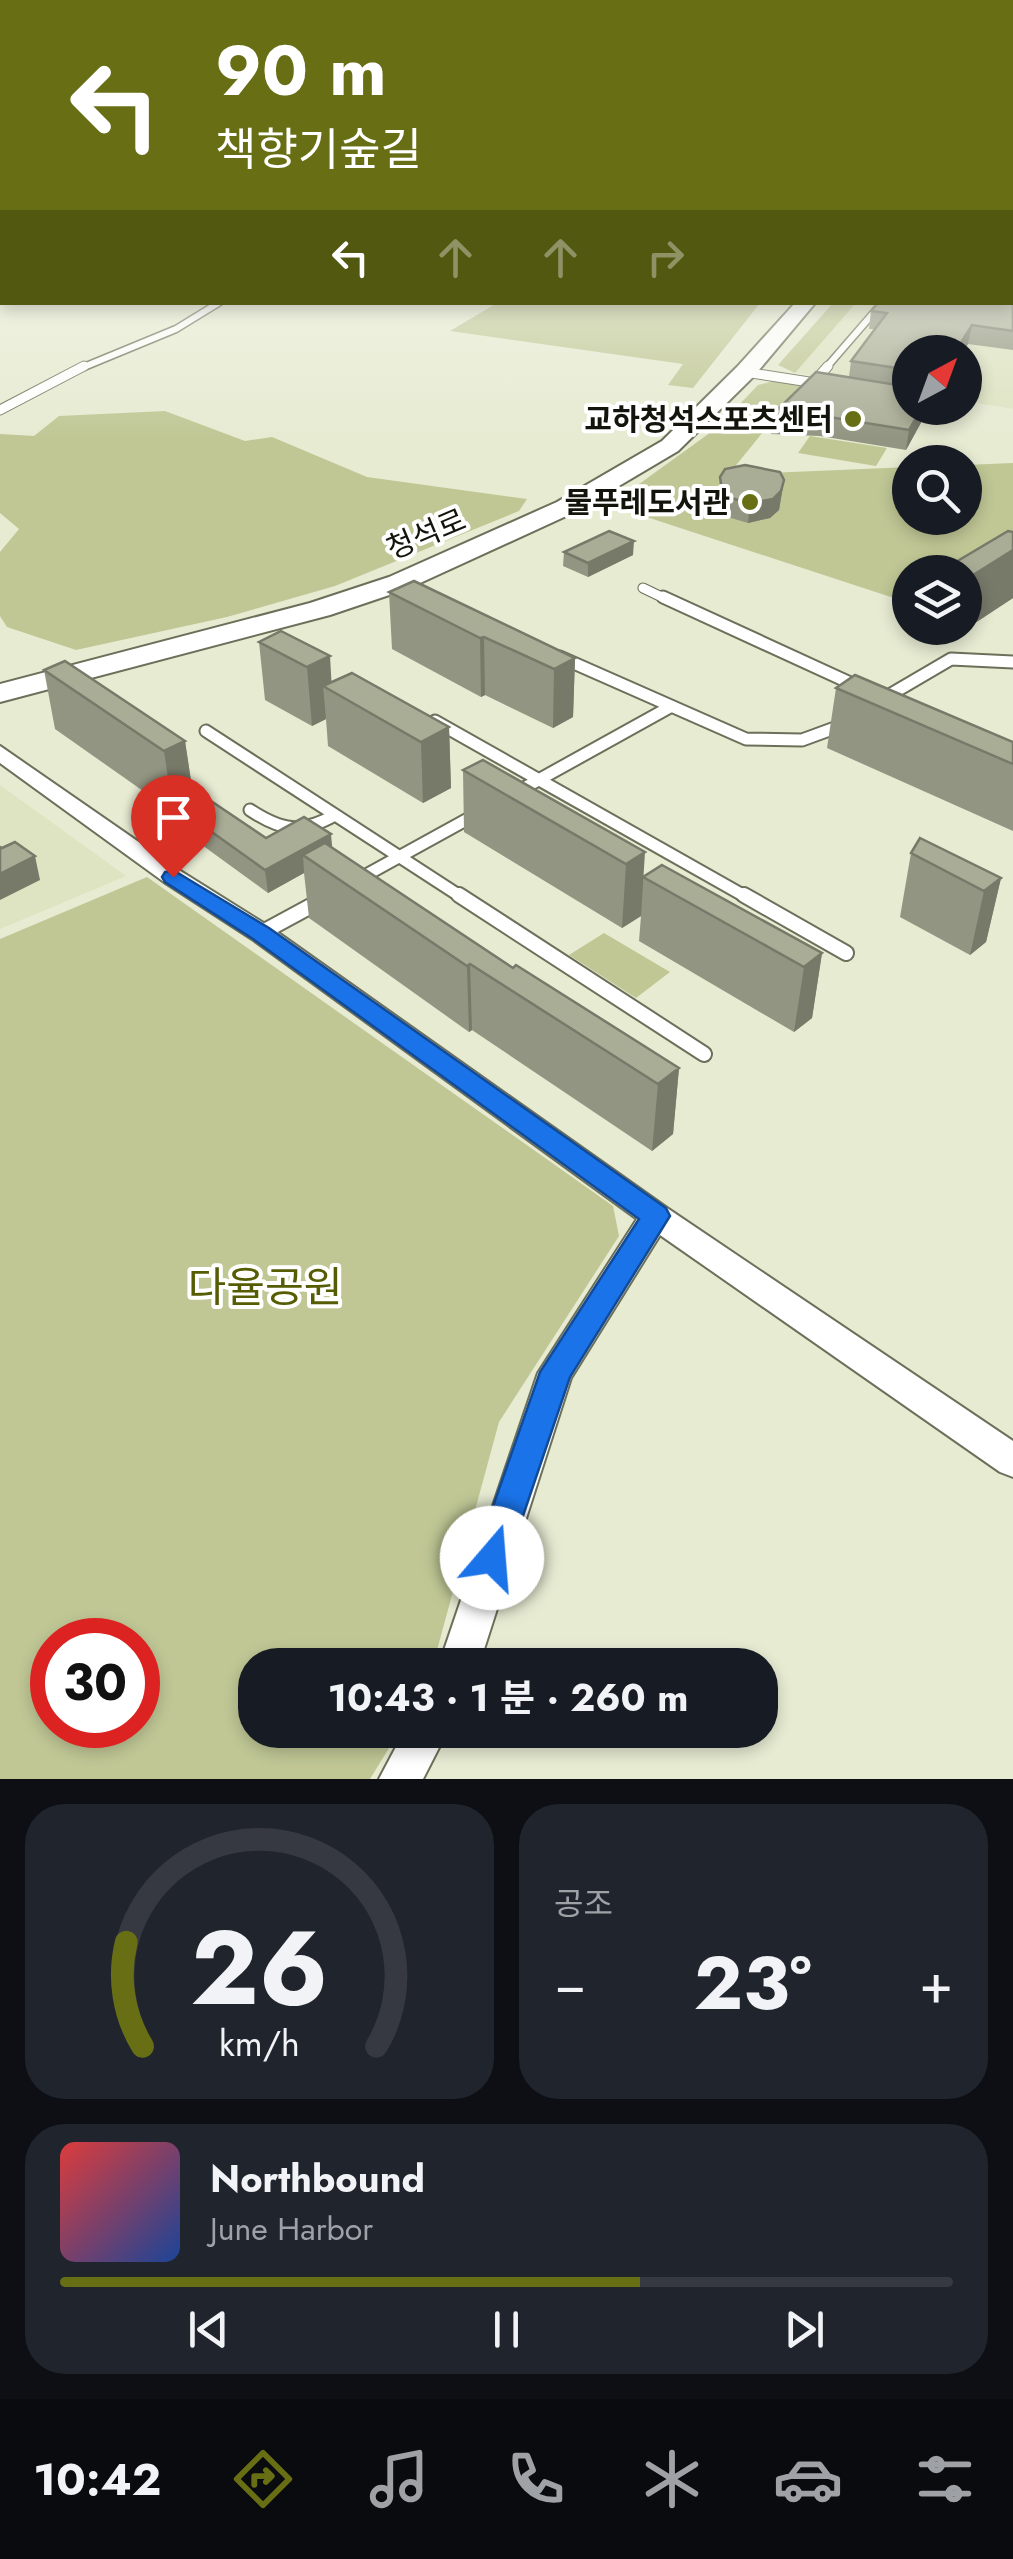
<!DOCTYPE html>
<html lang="ko">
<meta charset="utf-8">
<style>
body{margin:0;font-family:Jost,"Noto Sans KR",sans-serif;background:#20242c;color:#f1f3f6;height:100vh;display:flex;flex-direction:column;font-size:38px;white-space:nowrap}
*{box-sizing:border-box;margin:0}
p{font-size:32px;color:#9ea1a6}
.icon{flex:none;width:55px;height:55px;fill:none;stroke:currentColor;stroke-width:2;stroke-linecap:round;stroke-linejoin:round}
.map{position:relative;height:1779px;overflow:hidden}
.details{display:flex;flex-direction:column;gap:25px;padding:25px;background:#0d0f14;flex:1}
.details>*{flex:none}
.top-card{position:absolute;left:0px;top:0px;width:1015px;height:305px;box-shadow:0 5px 15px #0003;background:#676e14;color:#fff;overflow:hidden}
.needle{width:65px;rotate:41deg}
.fabs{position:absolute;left:892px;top:335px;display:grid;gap:20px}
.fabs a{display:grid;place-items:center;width:90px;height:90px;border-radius:50%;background:#171b24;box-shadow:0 5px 15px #0003;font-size:50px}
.speed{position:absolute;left:30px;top:1618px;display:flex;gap:20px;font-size:50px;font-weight:700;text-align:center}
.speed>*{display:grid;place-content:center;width:130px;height:130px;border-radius:50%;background:#171b24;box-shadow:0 5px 15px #0003;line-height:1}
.speed .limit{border:15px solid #d22;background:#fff;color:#111}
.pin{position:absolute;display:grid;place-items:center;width:85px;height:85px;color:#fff;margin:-102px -42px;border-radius:50% 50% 50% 0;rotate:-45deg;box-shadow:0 0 10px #0007}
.pin .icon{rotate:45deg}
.me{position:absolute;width:110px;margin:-55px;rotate:18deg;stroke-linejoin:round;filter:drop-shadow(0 0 8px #0008)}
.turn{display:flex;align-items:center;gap:35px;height:210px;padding:0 50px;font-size:45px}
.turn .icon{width:130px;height:130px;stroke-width:2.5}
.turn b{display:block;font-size:70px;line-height:85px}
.lanes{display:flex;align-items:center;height:95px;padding:0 50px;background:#0003;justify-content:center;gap:50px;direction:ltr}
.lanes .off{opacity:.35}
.big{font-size:75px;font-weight:700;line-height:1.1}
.details .tile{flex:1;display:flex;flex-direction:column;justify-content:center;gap:15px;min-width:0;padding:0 35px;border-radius:40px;background:#20242c}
.details .dial{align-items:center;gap:0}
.dial svg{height:260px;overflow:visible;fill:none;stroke:#363941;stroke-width:7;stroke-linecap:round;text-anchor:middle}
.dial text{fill:#f1f3f6;stroke:none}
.song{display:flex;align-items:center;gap:30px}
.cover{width:120px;height:120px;border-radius:15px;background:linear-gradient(135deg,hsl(0 70% 55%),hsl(220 70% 35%))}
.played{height:10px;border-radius:5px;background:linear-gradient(90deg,#676e14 65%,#363941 65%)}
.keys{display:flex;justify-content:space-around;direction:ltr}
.heat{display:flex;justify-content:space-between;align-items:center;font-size:55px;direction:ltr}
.details .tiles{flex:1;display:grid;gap:25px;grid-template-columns:1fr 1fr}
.tile:last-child{grid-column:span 2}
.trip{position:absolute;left:238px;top:1648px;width:540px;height:100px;border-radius:40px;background:#171b24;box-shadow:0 5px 15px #0003;font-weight:700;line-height:100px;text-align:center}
.menu{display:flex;height:160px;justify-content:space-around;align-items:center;background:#090b0e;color:#9ea1a6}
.menu .icon{width:70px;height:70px}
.menu .active{color:#676e14}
.menu b{font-size:45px;color:#f1f3f6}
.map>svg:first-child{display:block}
</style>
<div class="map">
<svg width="1013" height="1779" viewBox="0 0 1013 1779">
<rect width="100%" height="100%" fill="#e7ebd2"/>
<path fill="#dee3c2" d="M 1013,196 L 1013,409 L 965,401 L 965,352 L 910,352 L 910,392 L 795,373 L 856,303 L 1012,302 Z
M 0,785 L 126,876 L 0,929 Z"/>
<path fill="#c0c795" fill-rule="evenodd" d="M 497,303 L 497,302 L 760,303 L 693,388 L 668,385 L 683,364 L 450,331 Z
M 833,303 L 856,303 L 795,373 L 778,365 Z
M 774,381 L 801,385 L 733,469 L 746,474 L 910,467 L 910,518 L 965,518 L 965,465 L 1013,463 L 1013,561 L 965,572 L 910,572 L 910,600 L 906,602 L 610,505 L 718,427 L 758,385 Z
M 165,411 L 245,441 L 272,437 L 367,477 L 527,499 L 519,511 L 335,586 L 227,617 L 76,650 L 7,627 L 0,616 L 0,552 L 19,529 L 0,513 L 0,434 L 34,436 L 59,416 Z
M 810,436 L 887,448 L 876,466 L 798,453 Z
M 147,877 L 613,1206 L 619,1236 L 499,1422 L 433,1665 L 255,1665 L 255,1730 L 400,1730 L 370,1779 L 0,1779 L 0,939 ZM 52,1640 L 138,1640 L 138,1725 L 52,1725 Z
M 604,933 L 670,972 L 636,998 L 569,955 Z"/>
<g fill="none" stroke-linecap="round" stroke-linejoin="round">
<g stroke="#6c6f59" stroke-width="9">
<path id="service-far3" d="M 79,369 L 176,329 L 220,302
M 825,369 L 883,302"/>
</g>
<g stroke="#6c6f59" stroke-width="11">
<path id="service-far2" d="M 745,372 L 822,384
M 813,383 L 828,366
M 0,410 L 84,366
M 643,588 L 668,600"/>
</g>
<g stroke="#6c6f59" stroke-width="15">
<path id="service-far1" d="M 663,597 L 859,687
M 560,657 L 746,739 L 802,740 L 843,725
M 881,700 L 951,659 L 1013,662
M 435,721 L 748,898
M 206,731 L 463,898
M 515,793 L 670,707
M 250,810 C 282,831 301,834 335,815
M 357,880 L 475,815"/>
</g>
<g stroke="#6c6f59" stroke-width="18">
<path id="service" d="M 459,895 L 704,1054
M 744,895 L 846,953
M 261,933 L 322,900"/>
</g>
<g stroke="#6c6f59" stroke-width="4">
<path id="minor" d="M 0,746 L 182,872 L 270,927 L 667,1208 L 1013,1441 L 1013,1477 L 1000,1472 L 660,1235 L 571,1378 L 479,1665 L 439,1665 L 538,1373 L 637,1219 L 252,939 L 164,882 L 0,763 Z
M 405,1730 L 448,1730 L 423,1779 L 379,1779 Z"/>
</g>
<g stroke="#6c6f59" stroke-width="4">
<path id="tertiary" d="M 1012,189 L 1013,189 L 1013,198 L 1012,198 Z"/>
</g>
<g stroke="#6c6f59" stroke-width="4">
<path id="secondary" d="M 796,302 L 816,302 L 753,377 L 678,451 L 575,512 L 407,589 L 330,615 L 0,702 L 0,684 L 310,603 L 389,577 L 557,502 L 662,441 L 737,367 Z"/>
</g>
<use href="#service-far3" stroke="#fff" stroke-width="6"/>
<use href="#service-far2" stroke="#fff" stroke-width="9"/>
<use href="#service-far1" stroke="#fff" stroke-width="11"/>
<use href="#service" stroke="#fff" stroke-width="14"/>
<use href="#minor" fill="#fff" fill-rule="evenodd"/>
<use href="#tertiary" fill="#fff" fill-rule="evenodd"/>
<use href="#secondary" fill="#fff" fill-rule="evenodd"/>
</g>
<path fill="#929581" d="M 1013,196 L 1013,350 L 968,344 L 963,352 L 910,352 L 910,408 L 929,408 L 906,450 L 820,436 L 771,434 L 773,414 L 849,377 L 851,361 L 875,329 L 869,329 L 871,311 L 1012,302 Z
M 720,477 L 784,480 L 779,510 L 770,518 L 748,523 L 721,515 L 719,497 Z
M 1013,532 L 1013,598 L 943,644 L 920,634 L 922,628 L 965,628 Z
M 564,552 L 633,555 L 588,577 L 563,566 Z
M 389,592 L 575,658 L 573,717 L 553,728 L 485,695 L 481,697 L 392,649 Z
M 281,631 L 332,682 L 449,727 L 451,788 L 423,803 L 328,746 L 326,719 L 312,726 L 265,700 L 259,642 Z
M 44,670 L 185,741 L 194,801 L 173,812 L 55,729 Z
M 836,688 L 1013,742 L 1013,831 L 827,748 Z
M 483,760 L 643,877 L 822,953 L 812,1018 L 794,1032 L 639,941 L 641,916 L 622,928 L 464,832 L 463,770 Z
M 188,815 L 266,838 L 332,847 L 513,968 L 679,1068 L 673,1134 L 652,1151 L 472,1030 L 469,1032 L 309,918 L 304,873 L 268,893 L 191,837 Z
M 911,853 L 1001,878 L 986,942 L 970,955 L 900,917 Z"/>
<path fill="#777969" d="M 972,325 L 968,344 L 963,352 L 955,352 Z
M 922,408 L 929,408 L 906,450 L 909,430 Z
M 784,480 L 779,510 L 770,518 L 748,523 L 750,503 Z
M 634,541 L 633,555 L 588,577 L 588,563 Z
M 1013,550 L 1013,598 L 943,644 L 946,628 L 965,628 L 965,580 Z
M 484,637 L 485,695 L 481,697 L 480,638 Z
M 330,656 L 332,691 L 323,686 L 326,719 L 312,726 L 307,667 Z
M 575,658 L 573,717 L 553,728 L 554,669 Z
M 449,727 L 451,788 L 423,803 L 421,742 Z
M 185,741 L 194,801 L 173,812 L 164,751 Z
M 331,834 L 333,856 L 303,855 L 304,873 L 268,893 L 265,870 Z
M 645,852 L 641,916 L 622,928 L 626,864 Z
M 35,856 L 40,880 L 0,900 L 0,874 Z
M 1001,878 L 986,942 L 970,955 L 984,891 Z
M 822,953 L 812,1018 L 794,1032 L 804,967 Z
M 470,964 L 472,1030 L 469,1032 L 467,966 Z
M 679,1068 L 673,1134 L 652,1151 L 658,1084 Z"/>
<path fill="#aaad96" stroke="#777969" stroke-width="2.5" d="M 1012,196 L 1013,331 L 972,325 L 955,352 L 910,352 L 910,370 L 851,361 L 887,313 L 871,311 L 879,302 L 1012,302 Z
M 816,372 L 910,387 L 910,408 L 922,408 L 909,430 L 823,416 L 773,414 Z
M 745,465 L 780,472 L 784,480 L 781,491 L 773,499 L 750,503 L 723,496 L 720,477 L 725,469 Z
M 609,531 L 634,541 L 588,563 L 564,552 Z
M 1008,531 L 1013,532 L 1013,550 L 965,580 L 965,572 L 939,572 Z
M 414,581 L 575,658 L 554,669 L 484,637 L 480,638 L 389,592 Z
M 281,631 L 330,656 L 307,667 L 259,642 Z
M 65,661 L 185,741 L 164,751 L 44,670 Z
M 352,673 L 449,727 L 421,742 L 323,686 Z
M 855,675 L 1013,742 L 1013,764 L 836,688 Z
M 483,760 L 645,852 L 626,864 L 463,770 Z
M 211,801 L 266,838 L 304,817 L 331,834 L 265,870 L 188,815 Z
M 920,838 L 1001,878 L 984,891 L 911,853 Z
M 15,842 L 35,856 L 0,874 L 0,847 L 2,848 Z
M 325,843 L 513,968 L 516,965 L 679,1068 L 658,1084 L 470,964 L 467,966 L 303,855 Z
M 662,865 L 822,953 L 804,967 L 643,877 Z"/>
<linearGradient id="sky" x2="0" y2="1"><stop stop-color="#92b6b8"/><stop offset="0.43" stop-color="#f4f6eb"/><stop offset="1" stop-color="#f4f6eb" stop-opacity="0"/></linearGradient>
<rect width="1013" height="438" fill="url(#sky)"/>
<path fill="#1a73e8" stroke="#114b97" stroke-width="2.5" d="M 173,870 L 269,928 L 666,1208 L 670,1216 L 570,1377 L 505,1569 L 492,1574 L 480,1569 L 475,1558 L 540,1372 L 639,1219 L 253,939 L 165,882 L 162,877 L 165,872 Z"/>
<g fill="#676e14" stroke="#fff" stroke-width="4">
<circle cx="853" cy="419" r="10"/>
<circle cx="750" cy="502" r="10"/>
</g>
<g text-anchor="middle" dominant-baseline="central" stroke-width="8" stroke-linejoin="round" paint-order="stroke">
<g font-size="30" font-weight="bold" fill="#13150c" stroke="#fff" text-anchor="end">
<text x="833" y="419">교하청석스포츠센터</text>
<text x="730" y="502">물푸레도서관</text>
</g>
<g font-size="30" fill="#13150c" stroke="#fff">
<text transform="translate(426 534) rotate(-23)">청석로</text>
</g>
<g font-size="42" fill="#565c03" stroke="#fff">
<text x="265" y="1287">다율공원</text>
</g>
</g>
</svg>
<div class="fabs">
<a><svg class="needle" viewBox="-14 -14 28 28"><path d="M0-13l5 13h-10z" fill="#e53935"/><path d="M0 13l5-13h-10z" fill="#9ea1a6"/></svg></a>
<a><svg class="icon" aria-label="search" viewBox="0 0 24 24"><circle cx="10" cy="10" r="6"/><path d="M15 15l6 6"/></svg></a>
<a><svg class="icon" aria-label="layers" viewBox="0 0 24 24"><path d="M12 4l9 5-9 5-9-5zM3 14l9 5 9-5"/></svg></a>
</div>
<div class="speed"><div class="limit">30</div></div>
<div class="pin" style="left:173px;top:877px;background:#d93025"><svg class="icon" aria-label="arrive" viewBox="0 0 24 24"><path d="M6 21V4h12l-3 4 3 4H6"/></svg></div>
<svg class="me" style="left:492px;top:1558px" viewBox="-20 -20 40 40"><circle r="19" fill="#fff"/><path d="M0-13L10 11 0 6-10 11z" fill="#1a73e8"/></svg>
<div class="trip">10:43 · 1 분 · 260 m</div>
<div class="top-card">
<div class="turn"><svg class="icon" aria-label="left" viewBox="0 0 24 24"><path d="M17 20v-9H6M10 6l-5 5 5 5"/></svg><div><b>90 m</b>책향기숲길</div></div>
<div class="lanes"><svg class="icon" aria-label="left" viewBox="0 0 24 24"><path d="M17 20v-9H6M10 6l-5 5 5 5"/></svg><svg class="icon off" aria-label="ahead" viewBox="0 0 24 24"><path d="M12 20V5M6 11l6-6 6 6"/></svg><svg class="icon off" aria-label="ahead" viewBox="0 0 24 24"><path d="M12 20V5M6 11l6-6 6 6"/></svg><svg class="icon off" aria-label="right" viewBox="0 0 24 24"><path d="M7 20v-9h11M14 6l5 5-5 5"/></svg></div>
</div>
</div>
<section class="details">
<div class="tiles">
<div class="tile dial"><svg viewBox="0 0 100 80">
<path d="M14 69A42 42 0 1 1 86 69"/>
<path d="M14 69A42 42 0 0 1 9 37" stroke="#676e14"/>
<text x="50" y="56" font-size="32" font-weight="700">26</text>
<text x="50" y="72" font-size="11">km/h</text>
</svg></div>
<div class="tile"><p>공조</p>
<div class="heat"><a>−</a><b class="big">23°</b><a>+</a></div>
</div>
<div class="tile">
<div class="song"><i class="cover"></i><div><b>Northbound</b><p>June Harbor</p></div></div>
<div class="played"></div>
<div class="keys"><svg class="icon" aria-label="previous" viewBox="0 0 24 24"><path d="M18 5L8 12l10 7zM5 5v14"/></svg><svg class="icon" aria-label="pause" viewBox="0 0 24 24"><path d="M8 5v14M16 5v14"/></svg><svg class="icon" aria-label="next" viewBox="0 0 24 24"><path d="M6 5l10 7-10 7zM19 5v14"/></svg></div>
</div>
</div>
</section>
<nav class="menu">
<b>10:42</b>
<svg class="icon active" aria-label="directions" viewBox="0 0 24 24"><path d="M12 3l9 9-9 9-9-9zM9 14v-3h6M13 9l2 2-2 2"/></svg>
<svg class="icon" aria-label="music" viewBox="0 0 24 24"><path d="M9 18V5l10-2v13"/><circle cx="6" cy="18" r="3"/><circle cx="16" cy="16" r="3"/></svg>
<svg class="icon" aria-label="phone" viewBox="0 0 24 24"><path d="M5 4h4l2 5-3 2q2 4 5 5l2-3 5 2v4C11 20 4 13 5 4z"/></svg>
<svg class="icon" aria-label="climate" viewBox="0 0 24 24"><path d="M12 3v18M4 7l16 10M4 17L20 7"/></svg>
<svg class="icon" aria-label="car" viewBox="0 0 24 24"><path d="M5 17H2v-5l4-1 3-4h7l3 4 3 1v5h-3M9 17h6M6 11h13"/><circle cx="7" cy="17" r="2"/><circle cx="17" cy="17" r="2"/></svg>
<svg class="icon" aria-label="filters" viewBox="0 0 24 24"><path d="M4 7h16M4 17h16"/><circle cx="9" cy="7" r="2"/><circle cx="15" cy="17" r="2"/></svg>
</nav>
